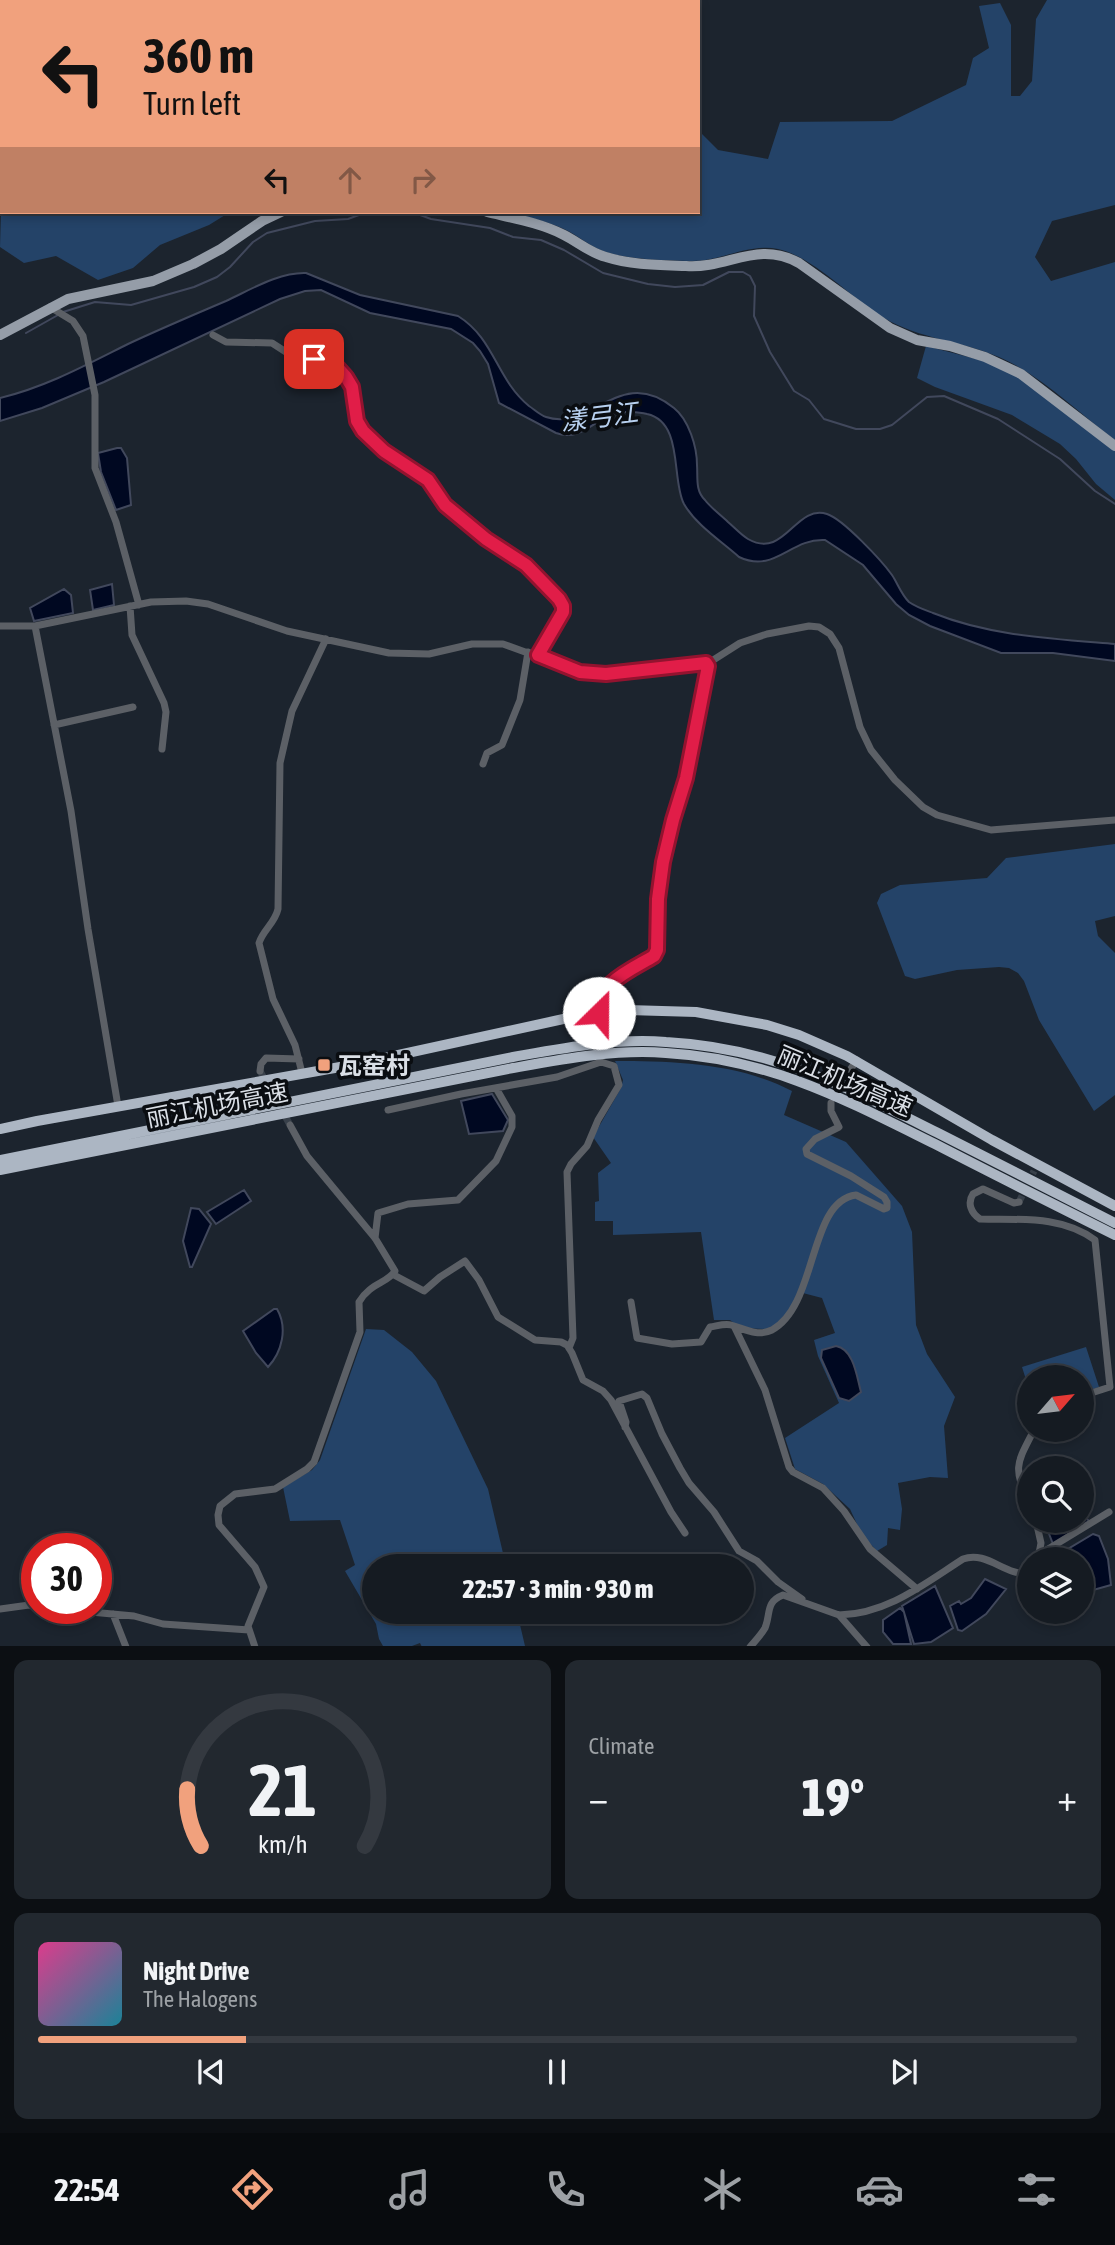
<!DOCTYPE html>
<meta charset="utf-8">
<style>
body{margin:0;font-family:"Asap Condensed","Noto Sans SC",sans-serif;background:#22282f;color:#f1f3f6;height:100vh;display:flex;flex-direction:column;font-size:26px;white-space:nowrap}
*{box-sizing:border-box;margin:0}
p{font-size:23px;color:#9da1a5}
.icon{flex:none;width:38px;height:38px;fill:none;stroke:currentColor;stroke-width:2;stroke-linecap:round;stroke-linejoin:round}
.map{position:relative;height:1646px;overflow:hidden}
.panel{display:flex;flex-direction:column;gap:14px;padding:14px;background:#0c0f13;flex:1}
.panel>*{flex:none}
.banner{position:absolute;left:0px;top:0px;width:700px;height:214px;box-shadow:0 4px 10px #0003,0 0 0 2px #343940;background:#f1a17d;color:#111;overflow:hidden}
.needle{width:46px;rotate:62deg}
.tools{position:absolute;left:1017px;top:1365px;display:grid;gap:14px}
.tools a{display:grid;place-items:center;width:77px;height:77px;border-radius:50%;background:#151b22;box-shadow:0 4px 10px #0003,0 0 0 2px #343940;font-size:35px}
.speed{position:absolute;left:21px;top:1533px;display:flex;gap:14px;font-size:35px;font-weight:700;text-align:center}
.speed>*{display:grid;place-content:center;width:91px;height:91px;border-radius:50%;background:#151b22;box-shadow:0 4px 10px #0003,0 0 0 2px #343940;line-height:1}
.speed .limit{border:10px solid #d22;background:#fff;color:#111}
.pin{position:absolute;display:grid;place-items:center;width:60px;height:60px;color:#fff;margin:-30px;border-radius:14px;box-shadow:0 4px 10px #0006}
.me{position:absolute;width:77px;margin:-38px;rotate:23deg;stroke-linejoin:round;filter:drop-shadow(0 0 5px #0008)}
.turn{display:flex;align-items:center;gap:24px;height:147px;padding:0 28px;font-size:32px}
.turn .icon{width:91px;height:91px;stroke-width:2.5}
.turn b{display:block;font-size:49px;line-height:60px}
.lanes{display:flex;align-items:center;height:66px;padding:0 28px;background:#0003;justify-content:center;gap:35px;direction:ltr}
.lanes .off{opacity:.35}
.big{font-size:52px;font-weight:800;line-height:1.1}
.panel .widget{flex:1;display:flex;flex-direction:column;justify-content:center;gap:10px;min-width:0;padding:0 24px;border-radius:14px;background:#22282f}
.panel .dial{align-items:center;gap:0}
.dial svg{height:182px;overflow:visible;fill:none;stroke:#343940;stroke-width:7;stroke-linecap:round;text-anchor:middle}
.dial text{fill:#f1f3f6;stroke:none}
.song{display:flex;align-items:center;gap:21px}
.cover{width:84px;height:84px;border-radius:10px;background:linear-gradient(135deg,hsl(330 70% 55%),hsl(190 70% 35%))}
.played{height:7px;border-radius:4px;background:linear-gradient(90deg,#f1a17d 20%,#343940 20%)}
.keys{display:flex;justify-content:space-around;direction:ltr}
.heat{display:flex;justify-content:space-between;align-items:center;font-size:38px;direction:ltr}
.panel .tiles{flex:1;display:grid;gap:14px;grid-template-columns:1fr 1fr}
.widget:last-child{grid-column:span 2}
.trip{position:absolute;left:362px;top:1554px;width:392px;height:70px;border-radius:35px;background:#151b22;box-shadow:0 4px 10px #0003,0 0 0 2px #343940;font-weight:800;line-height:70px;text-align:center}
.menu{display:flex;height:112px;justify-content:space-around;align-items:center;background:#080b0e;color:#9da1a5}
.menu .icon{width:49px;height:49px}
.menu .on{color:#f1a17d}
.menu b{font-size:32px;color:#f1f3f6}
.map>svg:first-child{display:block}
</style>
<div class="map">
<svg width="1115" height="1647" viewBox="0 0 1115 1647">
<rect width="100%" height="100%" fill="#1c242e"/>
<path fill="#244368" d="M 1047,0 L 1115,0 L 1115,205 L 1052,221 L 1035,257 L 1051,281 L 1115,262 L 1115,440 C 1077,412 1043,376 999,357 C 961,341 920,339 884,318 C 852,299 814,257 778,249 C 748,243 720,262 690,261 C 663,260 631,260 606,252 C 590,247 579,236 564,229 C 547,221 527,217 508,212 L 698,212 L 698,130 L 718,150 L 768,159 L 780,122 L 892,121 L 966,85 L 973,58 L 989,48 L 979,6 L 1000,3 L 1011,25 L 1011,96 L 1020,96 L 1032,81 L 1036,19 Z
M 2,175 L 2,212 L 230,212 L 209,225 L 160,245 L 133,268 L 98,280 L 56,256 L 24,263 L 0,247 Z
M 926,346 L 984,361 L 1019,377 L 1115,450 L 1115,500 L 1096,484 L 1076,459 L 1060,444 L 1012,415 L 935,387 L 917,378 Z
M 1115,844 L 1115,916 L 1095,921 L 1098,936 L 1115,953 L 1115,1095 L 1094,1111 L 1039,1020 L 1024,981 L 1018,973 L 1009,968 L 999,967 L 957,970 L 915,979 L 905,976 L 877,903 L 881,894 L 900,885 L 987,878 L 1006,858 Z
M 615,1061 C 673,1061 739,1063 792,1091 L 784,1115 L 846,1142 L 902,1206 L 912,1232 L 916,1325 L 927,1354 L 955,1397 L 944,1426 L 948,1478 L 930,1477 L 898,1483 L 902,1509 L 900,1530 L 888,1528 L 887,1545 L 877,1551 L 862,1535 L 850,1509 L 823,1484 L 795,1469 L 785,1438 L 839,1403 L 818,1356 L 814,1340 L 835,1333 L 822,1298 L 799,1292 L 791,1309 L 774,1326 L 767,1329 L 740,1328 L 730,1320 L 714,1320 L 701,1232 L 613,1235 L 613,1221 L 595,1221 L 595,1202 L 599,1201 L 598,1173 L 611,1163 L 593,1137 L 621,1088 L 623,1080 Z
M 366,1329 L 384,1330 L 412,1352 L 436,1381 L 488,1489 L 506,1566 L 374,1566 L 374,1612 L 517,1612 L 525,1646 L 422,1647 L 420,1643 L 412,1646 L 383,1646 L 379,1639 L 376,1624 L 345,1571 L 355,1565 L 340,1520 L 290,1521 L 283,1487 L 312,1470 L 320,1460 Z
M 1086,1347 L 1099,1387 L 1082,1393 L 1082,1377 L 1029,1377 L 1029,1389 L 1022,1367 Z"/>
<path fill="#000821" stroke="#41485c" stroke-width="2" d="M 306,273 L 360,295 L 458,316 C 495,339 496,379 529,406 C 535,410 540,415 546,417 C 592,432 620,364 674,408 C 689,420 697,447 697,465 C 698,478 695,490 705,500 C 711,508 721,515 728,522 C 734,527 741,535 748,539 C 785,560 795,504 827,514 C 843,519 882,561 892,575 C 898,584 901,594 909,602 C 916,607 925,610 933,613 C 990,636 1054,639 1115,644 L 1115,661 L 1053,653 L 1001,653 L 930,626 L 909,615 L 896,604 L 863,565 L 825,540 C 790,538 775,574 739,557 C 721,541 696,525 684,504 C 671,480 684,422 647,414 C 639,412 623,411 615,413 C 594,420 580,442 556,433 L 499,403 L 488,364 L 480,351 L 473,343 L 451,329 L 370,313 L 321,290 L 305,291 L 280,299 L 104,382 L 42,408 L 0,421 L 0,398 C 46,387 86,365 128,344 C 160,329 193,315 226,301 C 250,290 279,272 306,273 Z
M 117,448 L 121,448 L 127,458 L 131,505 L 116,510 L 101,472 L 98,453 Z
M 112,584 L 114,605 L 93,610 L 90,590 Z
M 64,589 L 71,595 L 73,613 L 34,621 L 30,608 Z
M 492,1094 L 508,1120 L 503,1131 L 469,1134 L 461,1101 Z
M 244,1190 L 251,1201 L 216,1224 L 207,1212 Z
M 191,1208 L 199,1209 L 211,1224 L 192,1267 L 190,1267 L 183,1241 Z
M 274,1309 L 277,1309 C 288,1328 282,1352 268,1367 L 256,1353 L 243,1331 Z
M 836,1346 C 854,1349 857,1378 861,1392 L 849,1401 L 839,1398 L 821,1358 L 822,1350 Z
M 1082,1514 L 1089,1521 L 1053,1544 L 1044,1521 L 1082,1521 Z
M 1093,1534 L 1099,1536 L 1108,1559 L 1111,1585 L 1086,1592 L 1082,1579 L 1082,1559 L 1073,1559 L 1068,1549 Z
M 985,1579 L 1006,1589 L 986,1614 L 962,1631 L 958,1630 L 950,1606 L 959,1601 L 961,1604 L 971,1598 Z
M 935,1586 L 953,1628 L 931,1642 L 914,1644 L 902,1606 Z
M 900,1608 L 904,1612 L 911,1644 L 893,1644 L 883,1632 L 883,1620 Z"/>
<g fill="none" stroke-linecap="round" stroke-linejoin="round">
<path stroke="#41485c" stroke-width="2" d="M 412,212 L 431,219 L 490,228 L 513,237 L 541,240 L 564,250 L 603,273 L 648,284 L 675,287 L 703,285 L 729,272 L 743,272 L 750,276 L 755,286 L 754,316 L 770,352 L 794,391 L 809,400 L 824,419 L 856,429 L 880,429 L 892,425 L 927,397 L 944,396 L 998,419 L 1060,459 L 1095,491 L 1115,504
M 63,312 L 95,302 L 131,305 L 194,287 L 217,277 L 230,267 L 253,242 L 267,233 L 315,221 L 348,219 L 367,212
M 26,333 L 58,315"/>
<path stroke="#38404a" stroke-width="7" stroke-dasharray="7 3.5" stroke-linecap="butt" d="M 260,1071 L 290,1125
M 1019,1202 L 1034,1171"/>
<path stroke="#5c6066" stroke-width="7" d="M 25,2 L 26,0
M 0,86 L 2,80
M 0,93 L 2,99
M 0,154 L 2,153
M 50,307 L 73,321 L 83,336 L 95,395 L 95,468 L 116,522 L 139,605
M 213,335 L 226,342 L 272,343 L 289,354 L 338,368 L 352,388 L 357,421 L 363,431 L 384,451 L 428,480 L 445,505 L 486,539 L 525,565 L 559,599 L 563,606 L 563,612 L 538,655
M 130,606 L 132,635 L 164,703 L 166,712 L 162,749
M 0,626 L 35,626 L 151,602 L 186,601 L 208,604 L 287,631 L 389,653 L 429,654 L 472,644 L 503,644 L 580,672 L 606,674 L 706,663 L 709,669 L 686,778 L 673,820 L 663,862 L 658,899 L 657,950 L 654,956 C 633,969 597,983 599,1013
M 35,626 L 71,811 L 88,929 L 118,1106
M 707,664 L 740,643 L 767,634 L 809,626 L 819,627 L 830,634 L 839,648 L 860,727 L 871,750 L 895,780 L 923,807 L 937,815 L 991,830 L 1115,820
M 54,725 L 133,707
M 483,764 L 487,753 L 502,745 L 520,700 L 528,652
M 260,1071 L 261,1064 L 266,1058 L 299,1059
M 302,1073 L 295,1045 L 273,999 L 259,943 C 263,930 275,923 278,909 L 280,763 L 292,711 L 326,639
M 845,1077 L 857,1060
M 388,1110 L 461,1094 L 557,1077 L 601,1062 L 614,1066 L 619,1085 L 598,1120 L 587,1146 L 571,1164 L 567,1172 L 573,1338 L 569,1348
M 1019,1202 L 1014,1203 L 983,1189 L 973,1194 C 967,1203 971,1213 980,1219 C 1019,1220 1061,1215 1095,1240 L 1110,1387 L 1082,1396
M 375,1238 L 378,1213 L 408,1204 L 458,1200 L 496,1161 L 512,1127 L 512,1116 L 496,1088
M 394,1275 L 424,1291 L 440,1277 L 465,1261 L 479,1280 L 498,1317 L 535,1340 L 561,1342 L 567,1345 L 572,1353 L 583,1380 L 603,1391 L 611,1400 L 671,1512 L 685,1533
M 631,1302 L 637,1338 L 672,1344 L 701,1342 L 710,1327 C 717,1326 725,1323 731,1325 C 745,1329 757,1337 772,1330 C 818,1305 808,1201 856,1195 L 884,1209 L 887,1208 L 887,1202 L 884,1197 L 851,1176 L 807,1154 L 806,1149 L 815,1139 L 839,1127 L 831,1111 L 831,1103
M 735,1328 L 765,1390 L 789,1467 L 793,1472 L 823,1488 L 844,1511 L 870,1549 L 917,1589
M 625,1427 L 626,1422 L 619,1401 L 642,1394 L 647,1398 L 662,1434 L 680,1468 L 689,1483 L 714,1512 L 739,1551 L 757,1561 L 778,1582 L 802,1599
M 1029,1504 C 1013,1466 1016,1465 1034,1430
M 1036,1521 L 1041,1543 L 1038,1559
M 1040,1554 L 1109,1512
M 47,1608 L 134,1616 L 163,1624 L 249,1630
M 0,1609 L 29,1605 L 37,1606
M 113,1614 L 126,1647
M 839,1615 L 867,1647
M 255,1647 L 248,1626 L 264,1587 L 255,1567 L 219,1525 L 218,1515 L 220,1506 L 235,1494 L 275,1489 L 307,1469 L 314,1462 L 360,1332 L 359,1302 C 370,1283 388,1283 395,1271 L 375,1238 L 307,1156 L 290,1125
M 750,1647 C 755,1641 761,1635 765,1628 C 771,1614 765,1602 783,1595 L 839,1615 C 887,1614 924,1584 963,1559 C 987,1550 1006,1577 1029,1573"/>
<path stroke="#959da8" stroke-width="10" d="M 487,212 C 512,218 541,223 564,235 C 578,242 590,253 606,257 C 631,265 660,265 686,266 C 728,269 757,240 799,263 L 890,328 L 917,340 L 950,346 L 985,357 L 1021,374 L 1115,446
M 0,335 L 68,299 L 153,281 L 193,264 L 221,249 L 262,221 L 281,212"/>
<path stroke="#acb6c3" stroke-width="10" d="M 0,1129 L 37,1121 L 357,1064 L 577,1016 L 628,1010 L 696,1012 L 767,1025 L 799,1035 L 847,1056 L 992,1140 L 1115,1206
M 0,1160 L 513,1057 C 564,1048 615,1038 666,1042 C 774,1048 846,1087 940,1134 C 998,1164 1057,1193 1115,1223
M 0,1170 L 513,1068 C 563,1059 615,1049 666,1053 C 770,1059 844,1099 935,1144 C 995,1175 1055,1205 1115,1235"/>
</g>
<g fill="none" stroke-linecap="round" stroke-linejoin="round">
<g stroke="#92132f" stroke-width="18">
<path id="route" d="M 314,359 L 338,368 L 346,377 L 352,387 L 357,421 L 363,431 L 384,451 L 428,480 L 445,505 L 486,539 L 526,565 L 559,599 L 563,606 L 563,612 L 538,655 L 580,672 L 606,674 L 706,663 L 708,666 L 686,778 L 673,820 L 663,862 L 658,899 L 657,950 L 654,956 C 633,969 596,983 599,1013"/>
</g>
<use href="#route" stroke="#e11d48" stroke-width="12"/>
</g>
<rect fill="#f1a17d" stroke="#0a0d11" stroke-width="2.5" x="317" y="1058" width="14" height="14" rx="3.5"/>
<g text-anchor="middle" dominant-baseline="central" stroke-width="7" stroke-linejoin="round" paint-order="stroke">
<g font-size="24" font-weight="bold" fill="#dadfe6" stroke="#0a0d11" text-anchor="start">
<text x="338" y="1065">瓦窑村</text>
</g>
<g font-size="24" fill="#dadfe6" stroke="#0a0d11">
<text transform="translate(845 1081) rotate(23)">丽江机场高速</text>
<text transform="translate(217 1105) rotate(-11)">丽江机场高速</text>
</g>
<g font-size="26" font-style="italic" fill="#b8d1f0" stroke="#0a0d11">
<text transform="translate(599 417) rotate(-7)">漾弓江</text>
</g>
</g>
</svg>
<div class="tools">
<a><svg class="needle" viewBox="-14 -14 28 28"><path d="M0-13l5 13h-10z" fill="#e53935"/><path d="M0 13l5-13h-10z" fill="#9da1a5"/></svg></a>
<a><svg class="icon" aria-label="search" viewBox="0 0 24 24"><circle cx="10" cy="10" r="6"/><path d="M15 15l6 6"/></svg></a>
<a><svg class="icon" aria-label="layers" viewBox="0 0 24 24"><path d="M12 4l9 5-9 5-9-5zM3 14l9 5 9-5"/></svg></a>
</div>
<div class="speed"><div class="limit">30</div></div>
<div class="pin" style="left:314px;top:359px;background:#d93025"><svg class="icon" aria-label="arrive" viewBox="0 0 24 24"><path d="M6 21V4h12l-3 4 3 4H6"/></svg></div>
<svg class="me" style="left:599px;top:1013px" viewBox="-20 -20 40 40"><circle r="19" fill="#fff"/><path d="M0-13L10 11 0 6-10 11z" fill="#e11d48"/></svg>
<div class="trip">22:57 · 3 min · 930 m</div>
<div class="banner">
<div class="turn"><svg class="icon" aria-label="left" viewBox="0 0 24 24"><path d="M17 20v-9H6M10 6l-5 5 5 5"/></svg><div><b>360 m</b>Turn left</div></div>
<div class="lanes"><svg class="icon" aria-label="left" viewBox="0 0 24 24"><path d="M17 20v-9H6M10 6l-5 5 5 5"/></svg><svg class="icon off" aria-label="ahead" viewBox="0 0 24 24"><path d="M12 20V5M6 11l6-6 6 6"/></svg><svg class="icon off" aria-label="right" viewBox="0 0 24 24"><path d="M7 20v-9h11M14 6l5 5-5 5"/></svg></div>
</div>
</div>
<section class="panel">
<div class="tiles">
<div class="widget dial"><svg viewBox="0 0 100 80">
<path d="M14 69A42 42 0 1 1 86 69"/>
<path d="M14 69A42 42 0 0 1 8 44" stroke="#f1a17d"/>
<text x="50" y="56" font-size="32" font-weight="700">21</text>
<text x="50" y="72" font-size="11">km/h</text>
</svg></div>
<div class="widget"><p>Climate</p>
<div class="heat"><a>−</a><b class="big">19°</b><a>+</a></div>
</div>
<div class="widget">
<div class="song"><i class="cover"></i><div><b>Night Drive</b><p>The Halogens</p></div></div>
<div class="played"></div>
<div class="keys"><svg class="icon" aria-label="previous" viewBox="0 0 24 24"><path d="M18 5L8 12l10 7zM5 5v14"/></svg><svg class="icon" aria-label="pause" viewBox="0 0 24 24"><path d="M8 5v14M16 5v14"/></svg><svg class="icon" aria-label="next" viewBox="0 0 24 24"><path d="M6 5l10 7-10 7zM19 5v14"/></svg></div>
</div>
</div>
</section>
<nav class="menu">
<b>22:54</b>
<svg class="icon on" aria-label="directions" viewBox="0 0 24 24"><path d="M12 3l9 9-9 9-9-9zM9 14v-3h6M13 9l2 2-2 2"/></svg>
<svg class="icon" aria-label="music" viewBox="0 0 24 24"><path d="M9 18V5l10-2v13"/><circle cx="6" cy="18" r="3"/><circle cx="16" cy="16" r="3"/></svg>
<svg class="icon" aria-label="phone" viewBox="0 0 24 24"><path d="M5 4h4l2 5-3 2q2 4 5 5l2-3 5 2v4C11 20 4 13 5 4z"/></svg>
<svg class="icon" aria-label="climate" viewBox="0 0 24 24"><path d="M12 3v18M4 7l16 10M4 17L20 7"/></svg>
<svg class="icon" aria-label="car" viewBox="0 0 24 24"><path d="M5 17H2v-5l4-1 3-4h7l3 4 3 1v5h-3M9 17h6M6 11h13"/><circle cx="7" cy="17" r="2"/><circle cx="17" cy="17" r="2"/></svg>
<svg class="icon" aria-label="filters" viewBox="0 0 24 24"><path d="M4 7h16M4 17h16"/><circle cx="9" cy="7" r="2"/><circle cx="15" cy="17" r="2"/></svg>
</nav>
